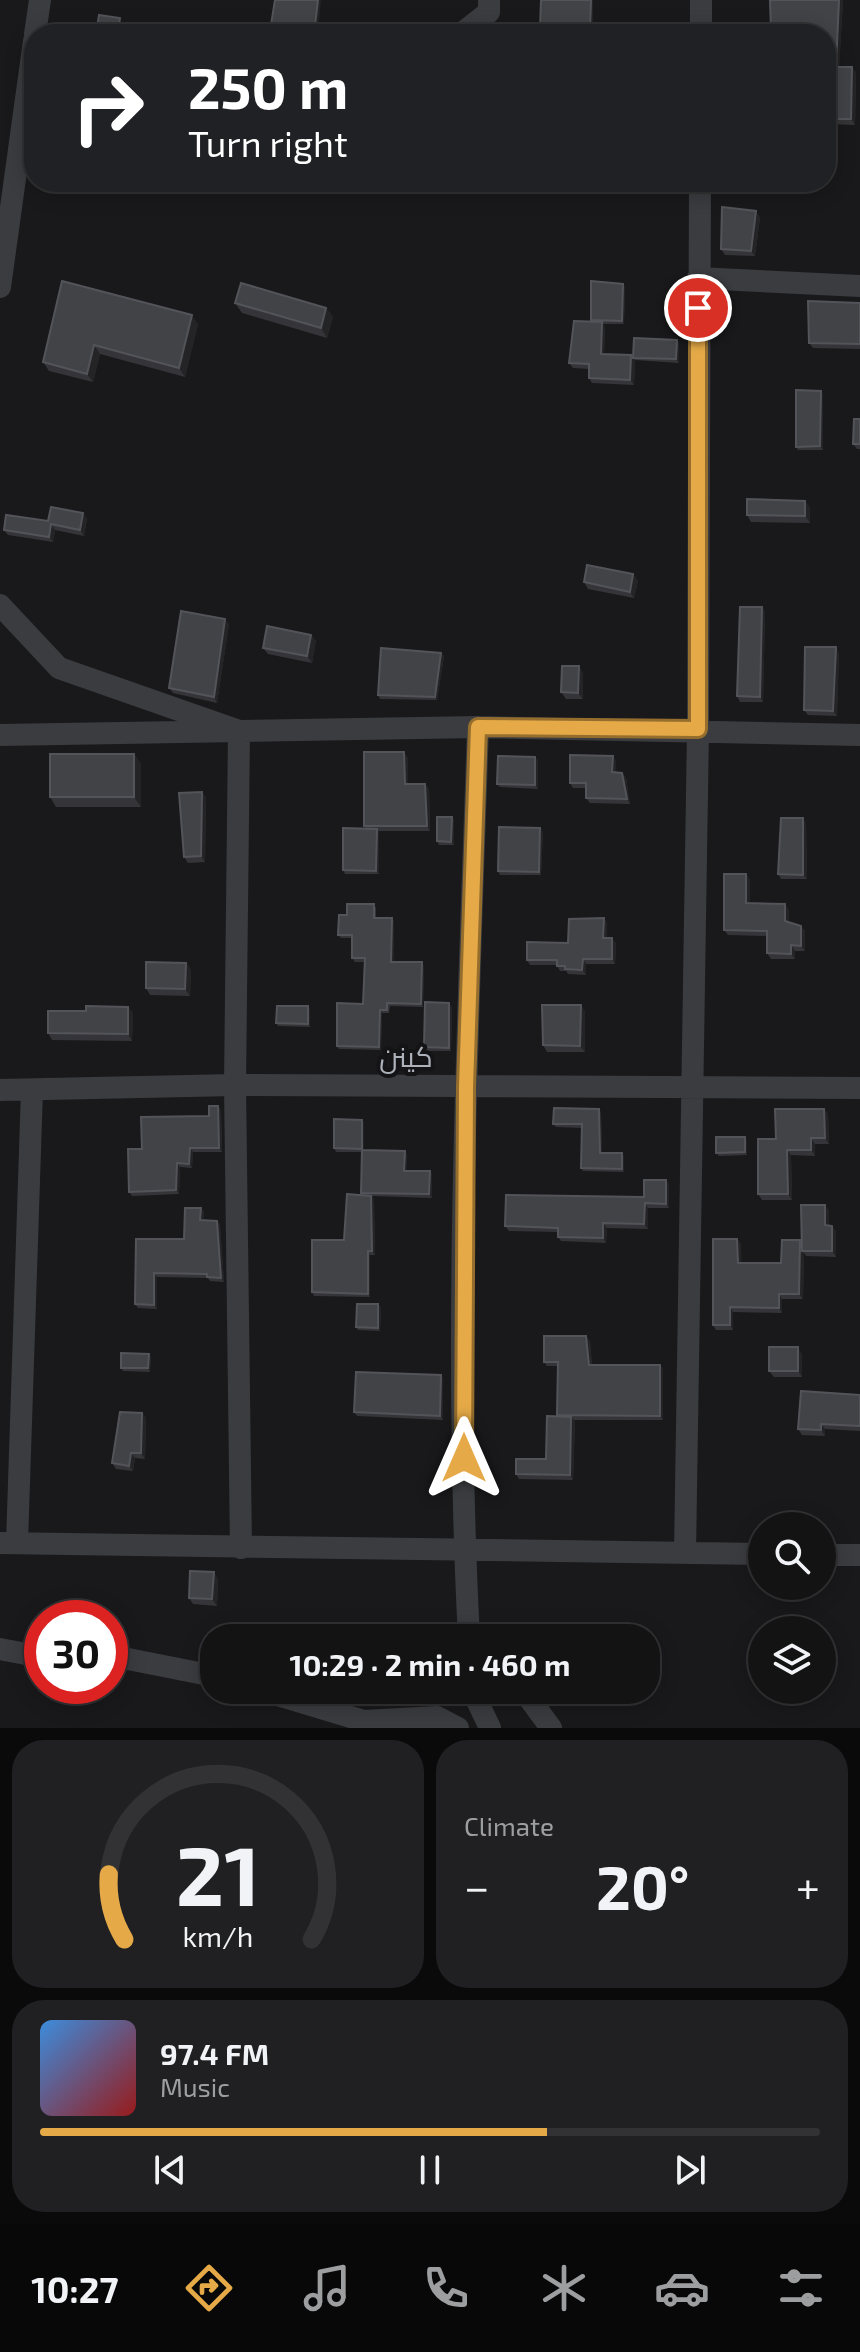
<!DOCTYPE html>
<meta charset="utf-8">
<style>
body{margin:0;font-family:"Exo 2",Cairo,sans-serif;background:#202022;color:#f1f3f6;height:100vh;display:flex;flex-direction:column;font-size:30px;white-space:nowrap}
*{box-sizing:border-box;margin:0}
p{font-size:26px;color:#9d9ea0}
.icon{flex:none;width:44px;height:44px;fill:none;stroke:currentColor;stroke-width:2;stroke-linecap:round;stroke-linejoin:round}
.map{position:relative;height:1728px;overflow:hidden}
.drawer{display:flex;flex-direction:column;gap:12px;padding:12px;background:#0a0a0b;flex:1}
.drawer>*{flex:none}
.guide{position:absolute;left:24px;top:24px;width:812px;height:168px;border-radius:32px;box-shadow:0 4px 20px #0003,0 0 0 2px #323234;background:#202124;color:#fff;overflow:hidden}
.buttons{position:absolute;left:748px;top:1512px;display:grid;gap:16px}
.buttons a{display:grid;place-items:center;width:88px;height:88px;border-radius:50%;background:#131314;box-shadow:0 4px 20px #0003,0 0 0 2px #323234;font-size:40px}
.speed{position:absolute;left:24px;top:1600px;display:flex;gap:16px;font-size:40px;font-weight:700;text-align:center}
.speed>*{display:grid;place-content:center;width:104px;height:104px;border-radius:50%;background:#131314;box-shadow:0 4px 20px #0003,0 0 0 2px #323234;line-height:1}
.speed .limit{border:12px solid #d22;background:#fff;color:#111}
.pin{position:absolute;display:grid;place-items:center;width:68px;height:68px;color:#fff;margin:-34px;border:4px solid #fff;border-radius:50%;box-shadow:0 2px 8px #0007}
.me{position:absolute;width:88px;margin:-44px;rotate:0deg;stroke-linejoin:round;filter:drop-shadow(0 0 6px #0008)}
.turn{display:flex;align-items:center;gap:28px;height:168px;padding:0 32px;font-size:36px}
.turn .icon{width:104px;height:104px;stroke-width:2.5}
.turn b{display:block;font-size:56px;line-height:68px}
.big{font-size:60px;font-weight:700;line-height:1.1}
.drawer .widget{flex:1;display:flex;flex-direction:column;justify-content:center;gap:12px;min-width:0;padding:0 28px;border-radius:32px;background:#202022}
.drawer .dial{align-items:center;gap:0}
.dial svg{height:208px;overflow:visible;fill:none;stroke:#323234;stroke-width:7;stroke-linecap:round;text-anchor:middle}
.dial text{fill:#f1f3f6;stroke:none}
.song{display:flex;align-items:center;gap:24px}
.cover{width:96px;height:96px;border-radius:12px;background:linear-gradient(135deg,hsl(210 70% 55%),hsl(0 70% 35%))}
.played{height:8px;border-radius:4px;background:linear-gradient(90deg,#e5aa47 65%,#323234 65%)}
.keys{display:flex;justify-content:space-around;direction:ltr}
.heat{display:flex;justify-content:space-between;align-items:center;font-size:44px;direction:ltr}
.drawer .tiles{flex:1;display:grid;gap:12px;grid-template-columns:1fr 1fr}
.widget:last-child{grid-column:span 2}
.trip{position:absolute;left:200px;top:1624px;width:460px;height:80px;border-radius:32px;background:#131314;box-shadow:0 4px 20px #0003,0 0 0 2px #323234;font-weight:700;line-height:80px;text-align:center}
.menu{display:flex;height:128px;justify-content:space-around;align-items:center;background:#080808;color:#9d9ea0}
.menu .icon{width:56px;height:56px}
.menu .on{color:#e5aa47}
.menu b{font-size:36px;color:#f1f3f6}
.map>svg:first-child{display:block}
</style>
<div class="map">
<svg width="860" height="1728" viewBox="0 0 860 1728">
<rect width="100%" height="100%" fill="#19191b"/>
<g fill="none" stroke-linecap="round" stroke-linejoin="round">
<path stroke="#3a3c40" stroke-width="22" d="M 35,34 L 40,0
M 461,34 L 489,12 L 489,0
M 701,34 L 701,0
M 698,278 L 860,286
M 0,287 L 34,41
M 0,605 L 59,668 L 239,731 L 235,1085 L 241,1548
M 0,735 L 478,727 L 860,735
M 0,1090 L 235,1085 L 860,1088
M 0,1543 L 762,1554
M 17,1543 L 32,1090
M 685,1553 L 698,729 L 700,182
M 822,1555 L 860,1555
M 469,1638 C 453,1335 468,1030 478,727
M 0,1649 L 42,1657
M 110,1661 L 128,1659 L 214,1676
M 261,1690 L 364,1721 L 437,1717 L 458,1728
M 472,1690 L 490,1728
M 523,1690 L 551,1728"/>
</g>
<path fill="#353539" d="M 593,0 L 593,33 L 543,31 L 540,28 Z
M 770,0 L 843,0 L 839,67 L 856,72 L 855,125 L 826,124 L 826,34 L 774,34 L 771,30 Z
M 760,217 L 755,256 L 725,255 L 721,249 Z
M 62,281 L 198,324 L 185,377 L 100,354 L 93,382 L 49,371 L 43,362 Z
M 623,284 L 625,287 L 624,324 L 603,324 L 605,327 L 604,354 L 633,358 L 679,343 L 679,363 L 635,360 L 634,385 L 592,383 L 589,378 L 589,369 L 573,368 L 569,363 L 593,322 L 591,320 Z
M 235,303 L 326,308 L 333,317 L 327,338 L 242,313 Z
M 860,303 L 860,349 L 813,348 L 809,343 Z
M 823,394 L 823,450 L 798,450 L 796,447 Z
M 860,419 L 860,449 L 857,449 L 853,444 Z
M 810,507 L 810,523 L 751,522 L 747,515 Z
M 83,513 L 87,519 L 84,536 L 55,530 L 53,542 L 8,535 L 4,530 Z
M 633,574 L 638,581 L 634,598 L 588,589 L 584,582 Z
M 762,607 L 765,612 L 763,702 L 740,702 L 737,696 Z
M 229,624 L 217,703 L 173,693 L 169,688 Z
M 311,635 L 316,641 L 312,663 L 268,654 L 263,648 Z
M 441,653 L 444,656 L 437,700 L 380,699 L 378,695 Z
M 839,653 L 837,716 L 808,715 L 804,710 Z
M 579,666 L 583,673 L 583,699 L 566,699 L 561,692 Z
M 134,754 L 141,764 L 141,807 L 56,807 L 50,797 Z
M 408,758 L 408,784 L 425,784 L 429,789 L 430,831 L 378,831 L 379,832 L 379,874 L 345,874 L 343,870 L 367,829 L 364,826 Z
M 538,760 L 538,789 L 500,787 L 497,784 Z
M 616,761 L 616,773 L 622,773 L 626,778 L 630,804 L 590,803 L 586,798 L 586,788 L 573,788 L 570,783 Z
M 202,792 L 206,798 L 205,862 L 188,863 L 184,857 Z
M 452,817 L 454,820 L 454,845 L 439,845 L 437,841 Z
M 806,823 L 807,879 L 781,879 L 778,874 Z
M 543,831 L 541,875 L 500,875 L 498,871 Z
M 746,874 L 750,880 L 750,903 L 789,910 L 789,922 L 801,926 L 805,931 L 805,951 L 795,951 L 795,959 L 771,959 L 767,953 L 767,936 L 728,935 L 724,930 Z
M 376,907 L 376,918 L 392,918 L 394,922 L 394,962 L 424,966 L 423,1007 L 390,1006 L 389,1013 L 382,1013 L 381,1050 L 339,1049 L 337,1046 L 363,1004 L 364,962 L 355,962 L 352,958 L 352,938 L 341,938 L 338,935 L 347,915 Z
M 604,918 L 607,923 L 607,938 L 616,943 L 615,964 L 586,964 L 586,975 L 568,974 L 566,971 L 560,971 L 557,965 L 530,965 L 527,960 L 568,943 Z
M 186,963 L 191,970 L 190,996 L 150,995 L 146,988 Z
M 581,1005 L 585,1012 L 585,1052 L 547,1052 L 543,1045 Z
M 308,1006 L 310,1009 L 310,1027 L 278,1026 L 276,1023 Z
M 128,1007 L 133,1013 L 132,1041 L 52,1040 L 48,1033 L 86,1011 Z
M 452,1007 L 451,1051 L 426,1051 L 424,1047 Z
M 218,1106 L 221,1110 L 222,1152 L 193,1152 L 192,1168 L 180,1167 L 179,1194 L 132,1196 L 129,1192 L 142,1149 L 209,1116 Z
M 599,1109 L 601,1113 L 602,1153 L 622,1153 L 624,1157 L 624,1172 L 583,1171 L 581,1168 L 582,1128 L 556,1127 L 553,1124 Z
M 824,1109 L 828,1114 L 829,1144 L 815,1144 L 815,1156 L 791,1155 L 792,1200 L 762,1200 L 758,1194 L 776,1139 Z
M 364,1123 L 364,1150 L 405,1151 L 407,1155 L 406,1171 L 432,1174 L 432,1198 L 372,1196 L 374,1199 L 375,1255 L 370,1255 L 370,1297 L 314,1296 L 312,1292 L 344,1240 L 363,1195 L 361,1193 L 362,1152 L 336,1152 L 334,1148 Z
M 747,1140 L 747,1155 L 719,1156 L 716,1153 Z
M 666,1180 L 669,1185 L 669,1208 L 648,1208 L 648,1229 L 607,1228 L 606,1243 L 561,1241 L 558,1237 L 558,1232 L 509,1231 L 505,1226 L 644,1197 Z
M 201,1208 L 204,1212 L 203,1221 L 220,1225 L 224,1282 L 210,1281 L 208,1278 L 157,1277 L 157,1309 L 138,1308 L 135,1304 L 136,1239 L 184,1239 Z
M 829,1210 L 829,1225 L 836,1231 L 836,1257 L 806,1256 L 804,1253 L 803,1299 L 782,1299 L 782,1313 L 733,1312 L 733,1330 L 716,1330 L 713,1325 L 737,1239 L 741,1244 L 741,1263 L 781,1263 L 802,1242 Z
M 378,1304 L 381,1308 L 380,1331 L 358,1330 L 356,1327 Z
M 590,1341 L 592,1365 L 660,1365 L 663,1370 L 663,1420 L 573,1420 L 575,1421 L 573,1480 L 519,1479 L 516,1474 L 546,1459 L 558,1416 L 558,1366 L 547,1366 L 544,1362 Z
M 149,1354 L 151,1357 L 150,1372 L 123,1371 L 121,1368 Z
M 802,1354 L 802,1377 L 774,1377 L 769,1371 Z
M 443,1378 L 443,1420 L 357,1416 L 354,1412 Z
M 860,1395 L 860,1431 L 825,1429 L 825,1436 L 802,1435 L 798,1429 Z
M 142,1413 L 146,1418 L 145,1459 L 135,1458 L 133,1471 L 116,1469 L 112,1463 Z
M 218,1579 L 217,1606 L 193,1604 L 189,1598 Z"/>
<path fill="#242427" d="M 318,0 L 321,0 L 318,34 L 314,34 Z
M 591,0 L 593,0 L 593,33 L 590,30 Z
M 839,0 L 843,0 L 839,72 L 836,67 Z
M 852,67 L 856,72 L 855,125 L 851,119 Z
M 756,211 L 760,217 L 755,256 L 751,251 Z
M 623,284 L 625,287 L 624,324 L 622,321 Z
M 326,308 L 333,317 L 327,338 L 321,328 Z
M 192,315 L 198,324 L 185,377 L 179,368 Z
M 602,322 L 605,327 L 604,359 L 601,354 Z
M 677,340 L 679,343 L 679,363 L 676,359 Z
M 94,345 L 100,354 L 93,382 L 87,374 Z
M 631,355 L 635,360 L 634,385 L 630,380 Z
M 821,391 L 823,394 L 823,450 L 820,446 Z
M 805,501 L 810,507 L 810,523 L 805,516 Z
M 83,513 L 87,519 L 84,536 L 80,530 Z
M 51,524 L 55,530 L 53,542 L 49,537 Z
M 633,574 L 638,581 L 634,598 L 630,592 Z
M 762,607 L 765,612 L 763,702 L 760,697 Z
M 225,619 L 229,624 L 217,703 L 214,697 Z
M 311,635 L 316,641 L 312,663 L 307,656 Z
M 836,647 L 839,653 L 837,716 L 833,711 Z
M 441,653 L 444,656 L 437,700 L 435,697 Z
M 579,666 L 583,673 L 583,699 L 578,693 Z
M 404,752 L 408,758 L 408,790 L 405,784 Z
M 134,754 L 141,764 L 141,807 L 134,797 Z
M 613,756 L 616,761 L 616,777 L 612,772 Z
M 535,757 L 538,760 L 538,789 L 535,785 Z
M 622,773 L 626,778 L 630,804 L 627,799 Z
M 425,784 L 429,789 L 430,831 L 427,826 Z
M 202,792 L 206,798 L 205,862 L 201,856 Z
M 452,817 L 454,820 L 454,845 L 451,842 Z
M 803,818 L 806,823 L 807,879 L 803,875 Z
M 540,828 L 543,831 L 541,875 L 539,872 Z
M 377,829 L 379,832 L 379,874 L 376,871 Z
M 746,874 L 750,880 L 750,909 L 746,903 Z
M 785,904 L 789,910 L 789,927 L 785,921 Z
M 392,918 L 394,922 L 394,965 L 391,962 Z
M 604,918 L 607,923 L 607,943 L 603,938 Z
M 801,926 L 805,931 L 805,951 L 801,946 Z
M 612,938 L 616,943 L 615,964 L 612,959 Z
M 791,945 L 795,951 L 795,959 L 791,954 Z
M 583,959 L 586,964 L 586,975 L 582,970 Z
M 422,962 L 424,966 L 423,1007 L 421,1004 Z
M 186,963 L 191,970 L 190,996 L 185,989 Z
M 449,1003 L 452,1007 L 451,1051 L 449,1048 Z
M 581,1005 L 585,1012 L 585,1052 L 580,1046 Z
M 308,1006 L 310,1009 L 310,1027 L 308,1024 Z
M 128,1007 L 133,1013 L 132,1041 L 128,1034 Z
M 380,1010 L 382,1013 L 381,1050 L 379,1047 Z
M 218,1106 L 221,1110 L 222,1152 L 219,1148 Z
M 599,1109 L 601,1113 L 602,1156 L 600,1153 Z
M 824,1109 L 828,1114 L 829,1144 L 825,1138 Z
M 362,1120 L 364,1123 L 364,1152 L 362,1149 Z
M 745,1137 L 747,1140 L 747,1155 L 745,1152 Z
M 811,1138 L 815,1144 L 815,1156 L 811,1150 Z
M 190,1148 L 193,1152 L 192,1168 L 189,1164 Z
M 787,1150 L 791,1155 L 792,1200 L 788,1194 Z
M 405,1151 L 407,1155 L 406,1174 L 404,1171 Z
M 622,1153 L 624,1157 L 624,1172 L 622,1169 Z
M 177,1163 L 180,1167 L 179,1194 L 176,1190 Z
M 430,1171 L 432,1174 L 432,1198 L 429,1194 Z
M 666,1180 L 669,1185 L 669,1208 L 666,1204 Z
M 371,1196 L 374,1199 L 375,1255 L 372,1251 Z
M 645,1203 L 648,1208 L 648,1229 L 644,1224 Z
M 825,1205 L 829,1210 L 829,1231 L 825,1225 Z
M 201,1208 L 204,1212 L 203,1225 L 200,1220 Z
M 217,1221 L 220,1225 L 224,1282 L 221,1278 Z
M 603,1223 L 607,1228 L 606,1243 L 603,1238 Z
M 832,1226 L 836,1231 L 836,1257 L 832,1251 Z
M 737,1239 L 741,1244 L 742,1268 L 738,1263 Z
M 800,1240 L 804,1245 L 802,1251 L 804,1253 L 803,1299 L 799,1294 Z
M 368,1251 L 370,1255 L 370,1297 L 368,1294 Z
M 154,1273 L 157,1277 L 157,1309 L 154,1305 Z
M 779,1294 L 782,1299 L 782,1313 L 779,1308 Z
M 378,1304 L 381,1308 L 380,1331 L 378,1328 Z
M 730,1307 L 733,1312 L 733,1330 L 730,1325 Z
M 586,1336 L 590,1341 L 592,1369 L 589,1365 Z
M 798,1347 L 802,1354 L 802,1377 L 798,1371 Z
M 149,1354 L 151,1357 L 150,1372 L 148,1368 Z
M 660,1365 L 663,1370 L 663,1420 L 660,1416 Z
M 441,1375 L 443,1378 L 443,1420 L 440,1416 Z
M 142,1413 L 146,1418 L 145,1459 L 141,1453 Z
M 571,1417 L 575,1421 L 573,1480 L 570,1475 Z
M 821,1424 L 825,1429 L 825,1436 L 821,1430 Z
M 131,1453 L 135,1458 L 133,1471 L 129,1466 Z
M 214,1572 L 218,1579 L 217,1606 L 212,1599 Z"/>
<path fill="#424347" stroke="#535459" stroke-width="2" d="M 275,0 L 318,0 L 314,34 L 251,34 L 252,29 L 270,31 Z
M 541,0 L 591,0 L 590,30 L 540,28 Z
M 770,0 L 839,0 L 836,67 L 852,67 L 851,119 L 826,119 L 826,34 L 811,34 L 811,32 L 771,30 Z
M 99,15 L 120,18 L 119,26 L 139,31 L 139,34 L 96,34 Z
M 722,207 L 756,211 L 751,251 L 721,249 Z
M 62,281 L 192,315 L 179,368 L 94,345 L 87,374 L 43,362 Z
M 591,281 L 623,284 L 622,321 L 591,320 Z
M 241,283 L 326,308 L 321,328 L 235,303 Z
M 808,301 L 860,303 L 860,344 L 809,343 Z
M 574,321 L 602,322 L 601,354 L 631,355 L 630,380 L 589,378 L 589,364 L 569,363 Z
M 634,338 L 677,340 L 676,359 L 633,358 Z
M 796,390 L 821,391 L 820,446 L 796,447 Z
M 854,419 L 860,419 L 860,444 L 853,444 Z
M 747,499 L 805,501 L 805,516 L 747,515 Z
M 51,507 L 83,513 L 80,530 L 51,524 L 49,537 L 4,530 L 6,515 L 48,521 Z
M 587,565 L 633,574 L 630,592 L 584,582 Z
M 740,607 L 762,607 L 760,697 L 737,696 Z
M 181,611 L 225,619 L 214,697 L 169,688 Z
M 267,626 L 311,635 L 307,656 L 263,648 Z
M 805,647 L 836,647 L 833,711 L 804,710 Z
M 381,648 L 441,653 L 435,697 L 378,695 Z
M 562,666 L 579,666 L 578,693 L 561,692 Z
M 364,752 L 404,752 L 405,784 L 425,784 L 427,826 L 364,826 Z
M 50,754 L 134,754 L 134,797 L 50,797 Z
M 570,755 L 613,756 L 612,772 L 622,773 L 627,799 L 586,798 L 586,783 L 570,783 Z
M 498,756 L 535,757 L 535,785 L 497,784 Z
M 202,792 L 201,856 L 184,857 L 179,793 Z
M 437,817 L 452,817 L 451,842 L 437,841 Z
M 781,818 L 803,818 L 803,875 L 778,874 Z
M 499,827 L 540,828 L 539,872 L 498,871 Z
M 343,828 L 377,829 L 376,871 L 343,870 Z
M 724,874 L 746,874 L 746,903 L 785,904 L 785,921 L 801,926 L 801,946 L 791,945 L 791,954 L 767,953 L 767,931 L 724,930 Z
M 347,904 L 374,904 L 374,918 L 392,918 L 391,962 L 422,962 L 421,1004 L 387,1003 L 387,1010 L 380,1010 L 379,1047 L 337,1046 L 337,1003 L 363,1004 L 365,958 L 352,958 L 352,935 L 338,935 L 339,915 L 347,915 Z
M 604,918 L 603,938 L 612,938 L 612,959 L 583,959 L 582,970 L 565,969 L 565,966 L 557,966 L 557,960 L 527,960 L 527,942 L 568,943 L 569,919 Z
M 146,962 L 186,963 L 185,989 L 146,988 Z
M 425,1002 L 449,1003 L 449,1048 L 424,1047 Z
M 542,1005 L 581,1005 L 580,1046 L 543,1045 Z
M 86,1006 L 128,1007 L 128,1034 L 48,1033 L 48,1011 L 86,1011 Z
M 277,1006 L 308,1006 L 308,1024 L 276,1023 Z
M 209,1106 L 218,1106 L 219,1148 L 190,1148 L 189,1164 L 177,1163 L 176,1190 L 129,1192 L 128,1149 L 142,1149 L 141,1117 L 209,1116 Z
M 554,1108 L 599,1109 L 600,1153 L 622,1153 L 622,1169 L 581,1168 L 582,1124 L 553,1124 Z
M 775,1109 L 824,1109 L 825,1138 L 811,1138 L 811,1150 L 787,1150 L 788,1194 L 758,1194 L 758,1139 L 776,1139 Z
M 334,1119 L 362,1120 L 362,1149 L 334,1148 Z
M 716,1137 L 745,1137 L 745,1152 L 716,1153 Z
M 362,1150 L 405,1151 L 404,1171 L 430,1171 L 429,1194 L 361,1193 Z
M 644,1180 L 666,1180 L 666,1204 L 645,1203 L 644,1224 L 603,1223 L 603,1238 L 558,1237 L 558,1228 L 505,1226 L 506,1195 L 644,1197 Z
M 347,1194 L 371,1196 L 372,1251 L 368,1251 L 368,1294 L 312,1292 L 312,1240 L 344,1240 Z
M 801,1205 L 825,1205 L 825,1225 L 832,1226 L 832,1251 L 802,1251 Z
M 185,1208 L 201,1208 L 200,1220 L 217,1221 L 221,1278 L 207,1277 L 207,1274 L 154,1273 L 154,1305 L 135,1304 L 136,1239 L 184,1239 Z
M 713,1239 L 737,1239 L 738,1263 L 781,1263 L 782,1240 L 800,1240 L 799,1294 L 779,1294 L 779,1308 L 730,1307 L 730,1325 L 713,1325 Z
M 357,1304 L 378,1304 L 378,1328 L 356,1327 Z
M 544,1336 L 586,1336 L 589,1365 L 660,1365 L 660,1416 L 557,1415 L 558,1362 L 544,1362 Z
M 769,1347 L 798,1347 L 798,1371 L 769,1371 Z
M 121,1353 L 149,1354 L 148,1368 L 121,1368 Z
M 356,1372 L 441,1375 L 440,1416 L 354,1412 Z
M 801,1391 L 860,1395 L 860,1426 L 821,1424 L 821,1430 L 798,1429 Z
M 120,1412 L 142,1413 L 141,1453 L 131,1453 L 129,1466 L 112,1463 Z
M 547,1416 L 571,1417 L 570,1475 L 516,1474 L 516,1459 L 546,1459 Z
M 190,1571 L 214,1572 L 212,1599 L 189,1598 Z
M 349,1625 L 366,1626 L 365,1638 L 349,1638 Z"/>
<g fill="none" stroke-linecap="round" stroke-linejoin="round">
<g stroke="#956e2e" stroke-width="20">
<path id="route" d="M 464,1458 L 466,1087 L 478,727 L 698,729 L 698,308"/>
</g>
<use href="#route" stroke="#e5aa47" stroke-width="14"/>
</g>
<g text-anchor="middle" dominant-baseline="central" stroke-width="8" stroke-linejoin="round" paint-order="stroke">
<g font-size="28" fill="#adb1ba" stroke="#141416">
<text x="406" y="1056">كينن</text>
</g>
</g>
</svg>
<div class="buttons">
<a><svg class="icon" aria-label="search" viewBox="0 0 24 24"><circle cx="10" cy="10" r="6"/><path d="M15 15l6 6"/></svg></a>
<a><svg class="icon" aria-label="layers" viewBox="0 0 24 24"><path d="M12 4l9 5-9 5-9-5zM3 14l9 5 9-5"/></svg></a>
</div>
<div class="speed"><div class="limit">30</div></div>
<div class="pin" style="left:698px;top:308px;background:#d93025"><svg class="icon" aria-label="arrive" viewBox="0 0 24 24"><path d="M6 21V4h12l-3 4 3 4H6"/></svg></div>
<svg class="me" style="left:464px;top:1458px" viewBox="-20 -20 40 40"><path d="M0-17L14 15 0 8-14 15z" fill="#e5aa47" stroke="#fff" stroke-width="4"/></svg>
<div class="trip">10:29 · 2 min · 460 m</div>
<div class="guide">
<div class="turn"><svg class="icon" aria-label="right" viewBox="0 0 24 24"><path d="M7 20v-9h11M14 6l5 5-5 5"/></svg><div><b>250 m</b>Turn right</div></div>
</div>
</div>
<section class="drawer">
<div class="tiles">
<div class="widget dial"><svg viewBox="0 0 100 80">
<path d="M14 69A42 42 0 1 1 86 69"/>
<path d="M14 69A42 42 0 0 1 8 44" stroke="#e5aa47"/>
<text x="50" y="56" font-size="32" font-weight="700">21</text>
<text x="50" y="72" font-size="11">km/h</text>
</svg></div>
<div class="widget"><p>Climate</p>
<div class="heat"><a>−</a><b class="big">20°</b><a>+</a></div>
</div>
<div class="widget">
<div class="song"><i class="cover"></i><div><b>97.4 FM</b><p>Music</p></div></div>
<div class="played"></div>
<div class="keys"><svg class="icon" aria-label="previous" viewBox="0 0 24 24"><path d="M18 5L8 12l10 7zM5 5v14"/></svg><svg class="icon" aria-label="pause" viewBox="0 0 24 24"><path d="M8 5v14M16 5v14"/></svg><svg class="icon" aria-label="next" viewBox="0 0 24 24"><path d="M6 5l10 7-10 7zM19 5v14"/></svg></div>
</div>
</div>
</section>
<nav class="menu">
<b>10:27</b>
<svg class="icon on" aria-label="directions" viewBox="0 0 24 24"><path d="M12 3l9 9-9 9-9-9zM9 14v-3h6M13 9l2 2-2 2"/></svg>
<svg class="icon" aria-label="music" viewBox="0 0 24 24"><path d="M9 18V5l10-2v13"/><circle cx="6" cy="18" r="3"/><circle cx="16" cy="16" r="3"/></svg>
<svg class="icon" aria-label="phone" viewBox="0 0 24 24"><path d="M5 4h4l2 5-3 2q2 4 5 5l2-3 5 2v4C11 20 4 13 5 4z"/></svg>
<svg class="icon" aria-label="climate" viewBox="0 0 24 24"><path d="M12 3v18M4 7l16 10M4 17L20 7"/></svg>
<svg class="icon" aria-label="car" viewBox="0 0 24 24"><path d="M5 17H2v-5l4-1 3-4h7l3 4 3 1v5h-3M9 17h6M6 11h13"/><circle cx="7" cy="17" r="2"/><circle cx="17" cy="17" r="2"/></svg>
<svg class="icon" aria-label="filters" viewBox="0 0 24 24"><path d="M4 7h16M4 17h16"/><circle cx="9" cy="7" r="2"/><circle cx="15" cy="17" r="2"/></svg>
</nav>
